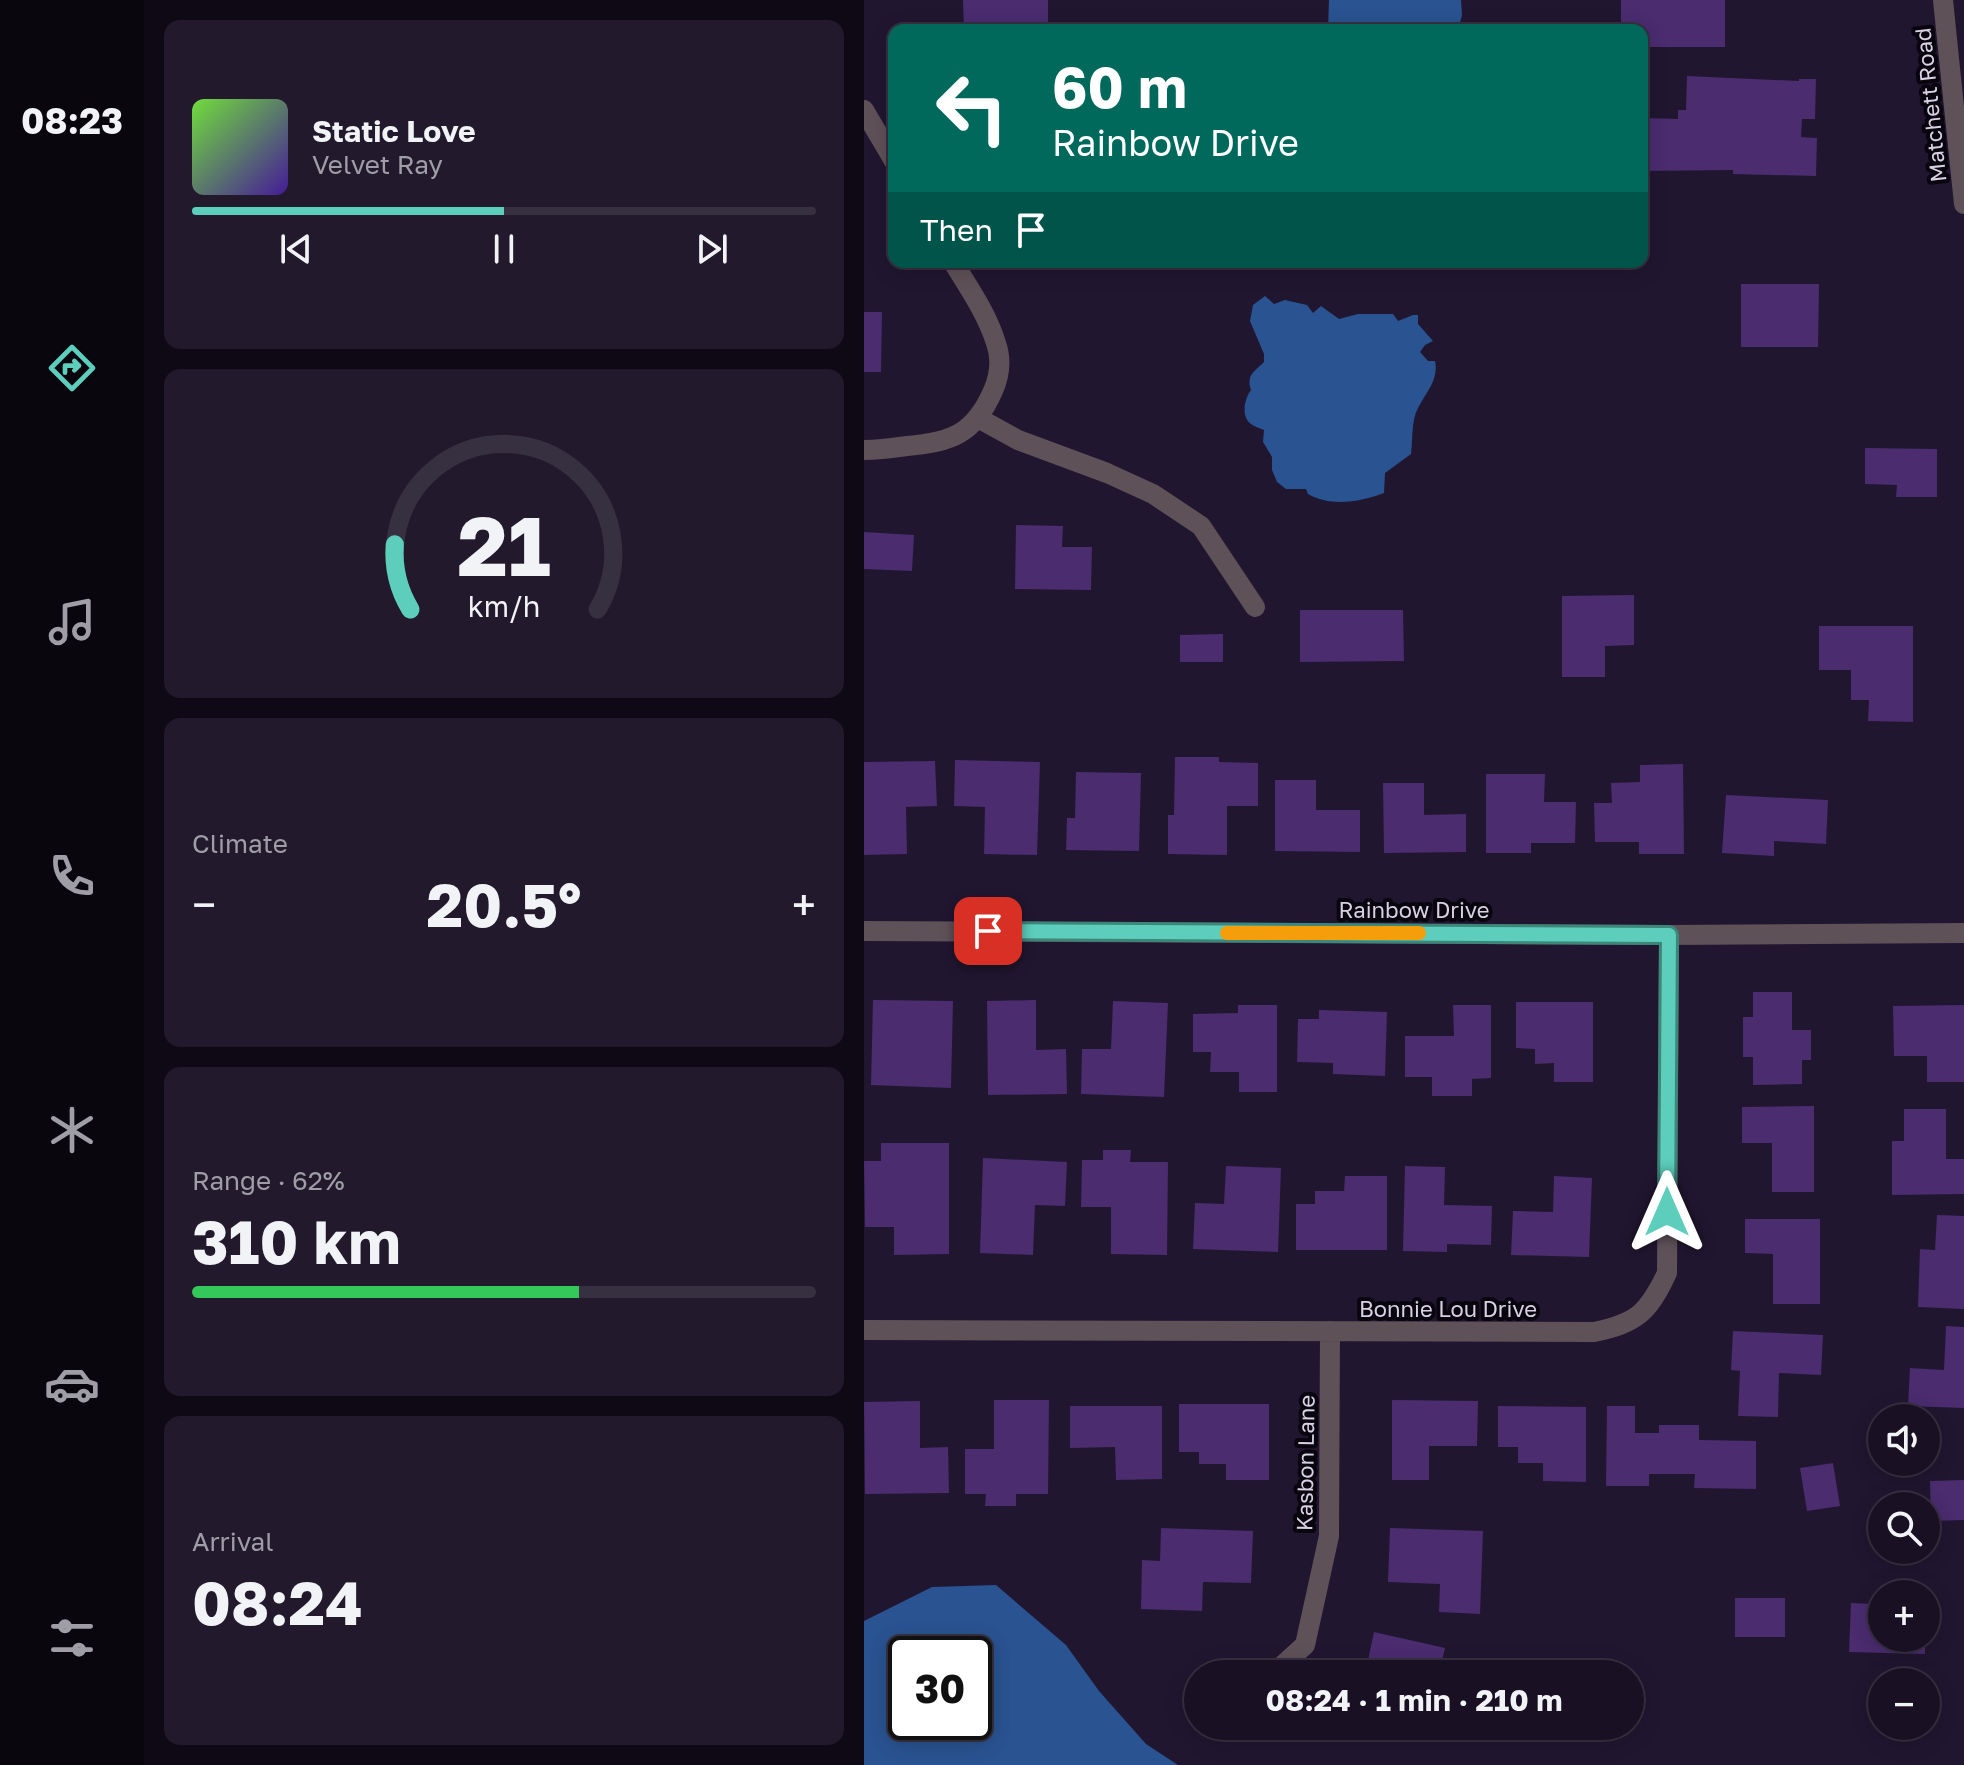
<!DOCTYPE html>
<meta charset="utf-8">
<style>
body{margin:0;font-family:"Golos Text",sans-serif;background:#22192c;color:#f1f3f6;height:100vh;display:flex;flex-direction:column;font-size:30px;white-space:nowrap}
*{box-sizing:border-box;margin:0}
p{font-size:26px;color:#9f9da6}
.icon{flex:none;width:44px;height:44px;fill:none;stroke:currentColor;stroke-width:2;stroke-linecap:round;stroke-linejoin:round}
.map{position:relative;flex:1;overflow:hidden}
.details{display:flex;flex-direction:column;gap:20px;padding:20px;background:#0e0914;width:720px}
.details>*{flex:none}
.hud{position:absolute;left:24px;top:24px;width:760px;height:244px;border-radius:16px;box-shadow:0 4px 20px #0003,0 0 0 2px #373041;background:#00695c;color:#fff;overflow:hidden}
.fabs{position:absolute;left:1004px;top:1404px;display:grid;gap:16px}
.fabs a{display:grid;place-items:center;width:72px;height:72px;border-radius:50%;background:#191024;box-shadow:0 4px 20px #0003,0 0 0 2px #373041;font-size:40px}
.speed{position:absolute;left:24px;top:1636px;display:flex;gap:16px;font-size:40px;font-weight:700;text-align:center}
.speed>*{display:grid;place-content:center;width:104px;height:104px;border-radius:50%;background:#191024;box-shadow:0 4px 20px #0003,0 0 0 2px #373041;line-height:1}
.speed .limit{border:4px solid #111;border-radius:12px;background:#fff;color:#111}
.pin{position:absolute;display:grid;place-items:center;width:68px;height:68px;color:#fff;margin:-34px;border-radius:16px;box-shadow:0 4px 12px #0006}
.me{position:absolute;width:88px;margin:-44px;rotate:0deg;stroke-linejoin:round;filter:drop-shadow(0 0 6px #0008)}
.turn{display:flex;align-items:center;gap:28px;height:168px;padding:0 32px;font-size:36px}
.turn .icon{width:104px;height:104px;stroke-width:2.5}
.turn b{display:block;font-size:56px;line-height:68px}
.then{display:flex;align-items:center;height:76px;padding:0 32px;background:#0003;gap:16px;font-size:30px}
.big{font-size:60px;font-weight:700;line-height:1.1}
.details .card{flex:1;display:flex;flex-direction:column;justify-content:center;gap:12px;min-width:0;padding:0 28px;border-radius:16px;background:#22192c}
.details .dial{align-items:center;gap:0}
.dial svg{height:208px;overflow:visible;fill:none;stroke:#373041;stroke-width:7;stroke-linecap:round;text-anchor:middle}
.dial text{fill:#f1f3f6;stroke:none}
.song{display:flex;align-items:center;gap:24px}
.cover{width:96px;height:96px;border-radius:12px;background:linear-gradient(135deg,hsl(100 70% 55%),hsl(260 70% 35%))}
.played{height:8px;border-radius:4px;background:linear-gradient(90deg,#5ccebb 50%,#373041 50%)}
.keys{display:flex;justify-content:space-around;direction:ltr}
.heat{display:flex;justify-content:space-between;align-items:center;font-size:44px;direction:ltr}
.charge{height:12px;border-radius:6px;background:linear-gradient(90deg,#34c759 62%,#373041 0)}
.trip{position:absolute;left:320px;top:1660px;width:460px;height:80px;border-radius:40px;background:#191024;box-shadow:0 4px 20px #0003,0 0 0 2px #373041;font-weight:700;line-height:80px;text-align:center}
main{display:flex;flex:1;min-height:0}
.tabs{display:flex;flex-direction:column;width:144px;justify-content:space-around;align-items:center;background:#0a060e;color:#9f9da6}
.tabs .icon{width:56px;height:56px}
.tabs .selected{color:#5ccebb}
.tabs b{font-size:36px;color:#f1f3f6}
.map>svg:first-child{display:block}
</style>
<main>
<nav class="tabs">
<b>08:23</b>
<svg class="icon selected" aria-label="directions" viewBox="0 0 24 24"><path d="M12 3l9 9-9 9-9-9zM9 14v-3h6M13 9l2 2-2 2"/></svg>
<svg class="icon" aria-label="music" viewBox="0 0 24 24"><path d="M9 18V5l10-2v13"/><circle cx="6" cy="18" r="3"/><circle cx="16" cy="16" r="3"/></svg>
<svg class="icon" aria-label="phone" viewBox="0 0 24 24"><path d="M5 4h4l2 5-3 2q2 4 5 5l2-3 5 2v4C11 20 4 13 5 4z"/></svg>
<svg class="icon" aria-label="climate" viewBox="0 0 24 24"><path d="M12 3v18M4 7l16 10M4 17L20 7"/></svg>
<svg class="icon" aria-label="car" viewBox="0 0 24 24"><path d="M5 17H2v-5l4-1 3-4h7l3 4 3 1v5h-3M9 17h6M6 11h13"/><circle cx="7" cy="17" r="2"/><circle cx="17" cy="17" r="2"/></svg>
<svg class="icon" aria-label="filters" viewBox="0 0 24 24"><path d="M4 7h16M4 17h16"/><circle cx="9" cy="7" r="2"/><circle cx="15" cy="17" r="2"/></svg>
</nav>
<section class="details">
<div class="card">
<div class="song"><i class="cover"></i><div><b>Static Love</b><p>Velvet Ray</p></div></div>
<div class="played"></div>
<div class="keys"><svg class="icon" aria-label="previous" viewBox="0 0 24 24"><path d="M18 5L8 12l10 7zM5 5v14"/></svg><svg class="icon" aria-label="pause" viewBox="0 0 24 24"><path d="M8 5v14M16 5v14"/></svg><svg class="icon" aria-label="next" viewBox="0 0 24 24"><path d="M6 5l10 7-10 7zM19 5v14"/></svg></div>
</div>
<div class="card dial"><svg viewBox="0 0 100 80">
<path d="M14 69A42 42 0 1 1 86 69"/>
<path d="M14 69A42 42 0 0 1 8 44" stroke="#5ccebb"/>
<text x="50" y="56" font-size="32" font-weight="700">21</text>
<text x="50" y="72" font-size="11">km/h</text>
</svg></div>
<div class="card"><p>Climate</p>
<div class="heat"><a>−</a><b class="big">20.5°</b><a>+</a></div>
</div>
<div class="card"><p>Range · 62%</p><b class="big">310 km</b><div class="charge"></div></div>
<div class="card"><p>Arrival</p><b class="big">08:24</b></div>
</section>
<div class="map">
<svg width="1100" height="1765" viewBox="0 0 1100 1765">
<rect width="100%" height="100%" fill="#211630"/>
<path fill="#295391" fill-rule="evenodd" d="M 465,0 L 597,0 L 598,15 L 594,30 L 464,30 Z
M 401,296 L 410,304 L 421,300 L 443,305 L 449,313 L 457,306 L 475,319 L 494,314 L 529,314 L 534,321 L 549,315 L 554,315 L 554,324 L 569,341 L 561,345 L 556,352 L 564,361 L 571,361 C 575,380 562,392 554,408 C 547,421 549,439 547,454 L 521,473 L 520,493 C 497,502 466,507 444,494 L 442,489 L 422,489 L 413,482 L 408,470 L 408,457 L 399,442 L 400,430 C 396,428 391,427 387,424 C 377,417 380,399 387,390 C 382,375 390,372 400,362 L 400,354 L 386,321 L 389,305 Z
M 132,1585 L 202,1645 L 235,1691 L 282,1744 L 314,1765 L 0,1765 L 0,1621 L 68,1587 ZM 42,1654 L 110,1654 L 110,1722 L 42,1722 Z"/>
<path fill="#4a2c6f" d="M 99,0 L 184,0 L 184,30 L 100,30 Z
M 757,0 L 861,0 L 861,47 L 778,47 L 778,30 L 757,30 Z
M 823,76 L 935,81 L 935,79 L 952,79 L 951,119 L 938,119 L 937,137 L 953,138 L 952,176 L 869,174 L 869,170 L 778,171 L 778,118 L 814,119 L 814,110 L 822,110 Z
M 877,284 L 955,284 L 954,347 L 877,347 Z
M 0,312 L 18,312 L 17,372 L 0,372 Z
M 1001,448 L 1073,449 L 1073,497 L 1032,497 L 1033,485 L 1001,484 Z
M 152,525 L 199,526 L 198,547 L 228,547 L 227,590 L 151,589 Z
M 0,532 L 50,535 L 48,571 L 0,569 Z
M 770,595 L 770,645 L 741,646 L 741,677 L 698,677 L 698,596 Z
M 436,610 L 539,610 L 540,661 L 436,662 Z
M 955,626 L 1049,626 L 1049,722 L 1004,721 L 1005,700 L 987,700 L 987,670 L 955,670 Z
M 359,634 L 359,662 L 316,662 L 316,635 Z
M 311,757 L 355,757 L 355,762 L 394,763 L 394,806 L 363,806 L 363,855 L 304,854 L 304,815 L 310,815 Z
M 91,760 L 176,762 L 173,855 L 120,854 L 121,807 L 90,806 Z
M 71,761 L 73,806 L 42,807 L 43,854 L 0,855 L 0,762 Z
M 819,764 L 820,854 L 775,854 L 775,842 L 731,842 L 730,803 L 748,803 L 747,783 L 776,782 L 776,765 Z
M 212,772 L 277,773 L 275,851 L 202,850 L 203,818 L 211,818 Z
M 622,774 L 681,774 L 680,802 L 712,802 L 711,843 L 667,843 L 667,853 L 622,853 Z
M 411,780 L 452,780 L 452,810 L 496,810 L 496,852 L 411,851 Z
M 519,783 L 560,783 L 560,815 L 602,814 L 602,852 L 520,853 Z
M 862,795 L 964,800 L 962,844 L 910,841 L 910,856 L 858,853 Z
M 889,992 L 928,992 L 928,1030 L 947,1030 L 947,1060 L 938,1060 L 938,1084 L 889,1085 L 889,1057 L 879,1057 L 879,1017 L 889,1017 Z
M 9,1000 L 89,1001 L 87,1088 L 7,1085 Z
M 172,1000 L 172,1050 L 202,1049 L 203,1094 L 124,1095 L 123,1001 Z
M 249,1001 L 304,1003 L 300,1097 L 217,1094 L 218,1049 L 247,1049 Z
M 652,1002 L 729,1002 L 729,1082 L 690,1082 L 690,1063 L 671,1064 L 671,1049 L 652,1048 Z
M 374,1005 L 413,1005 L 413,1092 L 375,1092 L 375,1072 L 346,1072 L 347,1052 L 329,1052 L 329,1014 L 374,1013 Z
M 589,1005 L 627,1005 L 627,1078 L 608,1079 L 608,1096 L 568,1096 L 568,1077 L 541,1077 L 541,1036 L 590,1036 Z
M 1100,1005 L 1100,1082 L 1063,1082 L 1063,1056 L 1030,1056 L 1029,1006 Z
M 455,1010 L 523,1012 L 521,1076 L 469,1074 L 469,1063 L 433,1062 L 434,1019 L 455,1019 Z
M 950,1106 L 950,1192 L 908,1192 L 908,1143 L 878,1143 L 878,1107 Z
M 1040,1109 L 1082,1109 L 1082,1159 L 1100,1159 L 1100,1194 L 1028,1195 L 1028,1141 L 1040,1141 Z
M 17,1143 L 85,1143 L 85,1254 L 30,1255 L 30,1227 L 1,1227 L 0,1161 L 17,1161 Z
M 239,1150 L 267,1150 L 266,1162 L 304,1162 L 303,1255 L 247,1254 L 247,1207 L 217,1207 L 218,1160 L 239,1160 Z
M 119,1158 L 203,1162 L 201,1206 L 171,1205 L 169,1255 L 116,1253 Z
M 362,1166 L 417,1168 L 414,1252 L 329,1249 L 331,1203 L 360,1204 Z
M 541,1166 L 581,1167 L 580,1205 L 628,1206 L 627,1245 L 583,1244 L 583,1252 L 539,1251 Z
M 481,1176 L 523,1176 L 523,1250 L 432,1250 L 432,1204 L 451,1204 L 451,1191 L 480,1191 Z
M 690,1176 L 728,1178 L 725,1257 L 647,1255 L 649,1211 L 689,1212 Z
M 1073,1215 L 1100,1216 L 1100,1309 L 1054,1307 L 1056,1249 L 1071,1250 Z
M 881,1219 L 956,1219 L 956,1304 L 909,1304 L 909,1254 L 881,1253 Z
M 1082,1326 L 1100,1327 L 1100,1408 L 1044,1406 L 1046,1368 L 1080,1370 Z
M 869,1331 L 959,1335 L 957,1375 L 915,1373 L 914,1417 L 874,1416 L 876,1371 L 867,1370 Z
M 130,1400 L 185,1400 L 184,1494 L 152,1494 L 152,1506 L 121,1506 L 122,1494 L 101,1494 L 101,1449 L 130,1449 Z
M 528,1400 L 614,1401 L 613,1446 L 565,1446 L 565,1480 L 528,1480 Z
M 56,1401 L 56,1448 L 84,1447 L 85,1493 L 1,1494 L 0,1402 Z
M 315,1404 L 405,1404 L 405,1480 L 362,1480 L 362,1464 L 335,1464 L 335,1452 L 315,1452 Z
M 206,1406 L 298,1406 L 298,1479 L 252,1480 L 251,1447 L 206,1448 Z
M 634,1406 L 722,1407 L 722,1482 L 679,1481 L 679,1463 L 654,1463 L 654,1447 L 634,1447 Z
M 743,1406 L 771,1406 L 771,1433 L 795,1433 L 795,1425 L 835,1425 L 835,1440 L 892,1441 L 892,1489 L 830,1488 L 831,1474 L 785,1474 L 785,1486 L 742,1486 Z
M 969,1463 L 976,1506 L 943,1511 L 936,1468 Z
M 1100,1480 L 1100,1520 L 1067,1521 L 1066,1481 Z
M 297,1528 L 389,1531 L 387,1583 L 339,1582 L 338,1611 L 277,1609 L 278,1560 L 296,1561 Z
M 526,1528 L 619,1531 L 616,1614 L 575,1612 L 576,1584 L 524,1582 Z
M 871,1598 L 921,1598 L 921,1637 L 871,1637 Z
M 987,1603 L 1009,1604 L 1009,1616 L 1018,1616 L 1018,1638 L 1061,1638 L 1061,1654 L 985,1652 Z
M 510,1632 L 581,1648 L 575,1674 L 501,1674 Z"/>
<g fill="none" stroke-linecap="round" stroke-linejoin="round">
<path stroke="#5f5158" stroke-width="20" d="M 1079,0 L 1100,204
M 0,110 L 30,161
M 114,418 L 154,440 L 243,473 L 289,494 L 337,526 L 391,607
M 0,450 C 14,450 29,448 43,446 C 88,442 110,434 129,391 C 136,375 138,360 132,343 C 123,314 105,288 89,262
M 0,931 L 805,935 L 1100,933
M 0,1330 L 730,1332 C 773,1323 784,1313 803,1273 L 805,935
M 409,1674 L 441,1645 L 465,1536 L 466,1331"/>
</g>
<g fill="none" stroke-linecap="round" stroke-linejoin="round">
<g stroke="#3c867a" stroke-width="20">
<path id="route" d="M 124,931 L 805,935 L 803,1212"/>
</g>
<use href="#route" stroke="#5ccebb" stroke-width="14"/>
<path stroke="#f59e0b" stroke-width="14" d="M 363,933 L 555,933"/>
</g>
<g text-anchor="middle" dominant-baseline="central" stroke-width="8" stroke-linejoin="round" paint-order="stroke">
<g font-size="22" fill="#d7d1e3" stroke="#09050f">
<text transform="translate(1066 105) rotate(-96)">Matchett Road</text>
<text x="550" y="909">Rainbow Drive</text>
<text x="584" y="1308">Bonnie Lou Drive</text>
<text transform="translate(441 1463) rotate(-89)">Kasbon Lane</text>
</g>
</g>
</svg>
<div class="fabs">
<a><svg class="icon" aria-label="sound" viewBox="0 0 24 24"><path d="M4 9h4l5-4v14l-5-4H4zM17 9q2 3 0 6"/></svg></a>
<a><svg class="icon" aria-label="search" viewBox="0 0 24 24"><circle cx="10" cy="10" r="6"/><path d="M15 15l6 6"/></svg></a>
<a>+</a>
<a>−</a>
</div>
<div class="speed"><div class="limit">30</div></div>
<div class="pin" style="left:124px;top:931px;background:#d93025"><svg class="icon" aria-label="arrive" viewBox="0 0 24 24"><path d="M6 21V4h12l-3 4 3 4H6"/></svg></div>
<svg class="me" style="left:803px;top:1212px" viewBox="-20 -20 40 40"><path d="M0-17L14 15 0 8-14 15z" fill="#5ccebb" stroke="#fff" stroke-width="4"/></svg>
<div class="trip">08:24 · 1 min · 210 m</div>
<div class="hud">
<div class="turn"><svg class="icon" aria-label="left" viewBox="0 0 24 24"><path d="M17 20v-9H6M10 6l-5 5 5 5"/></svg><div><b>60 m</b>Rainbow Drive</div></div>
<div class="then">Then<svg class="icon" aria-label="arrive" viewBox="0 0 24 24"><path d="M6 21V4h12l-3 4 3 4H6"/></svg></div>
</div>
</div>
</main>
